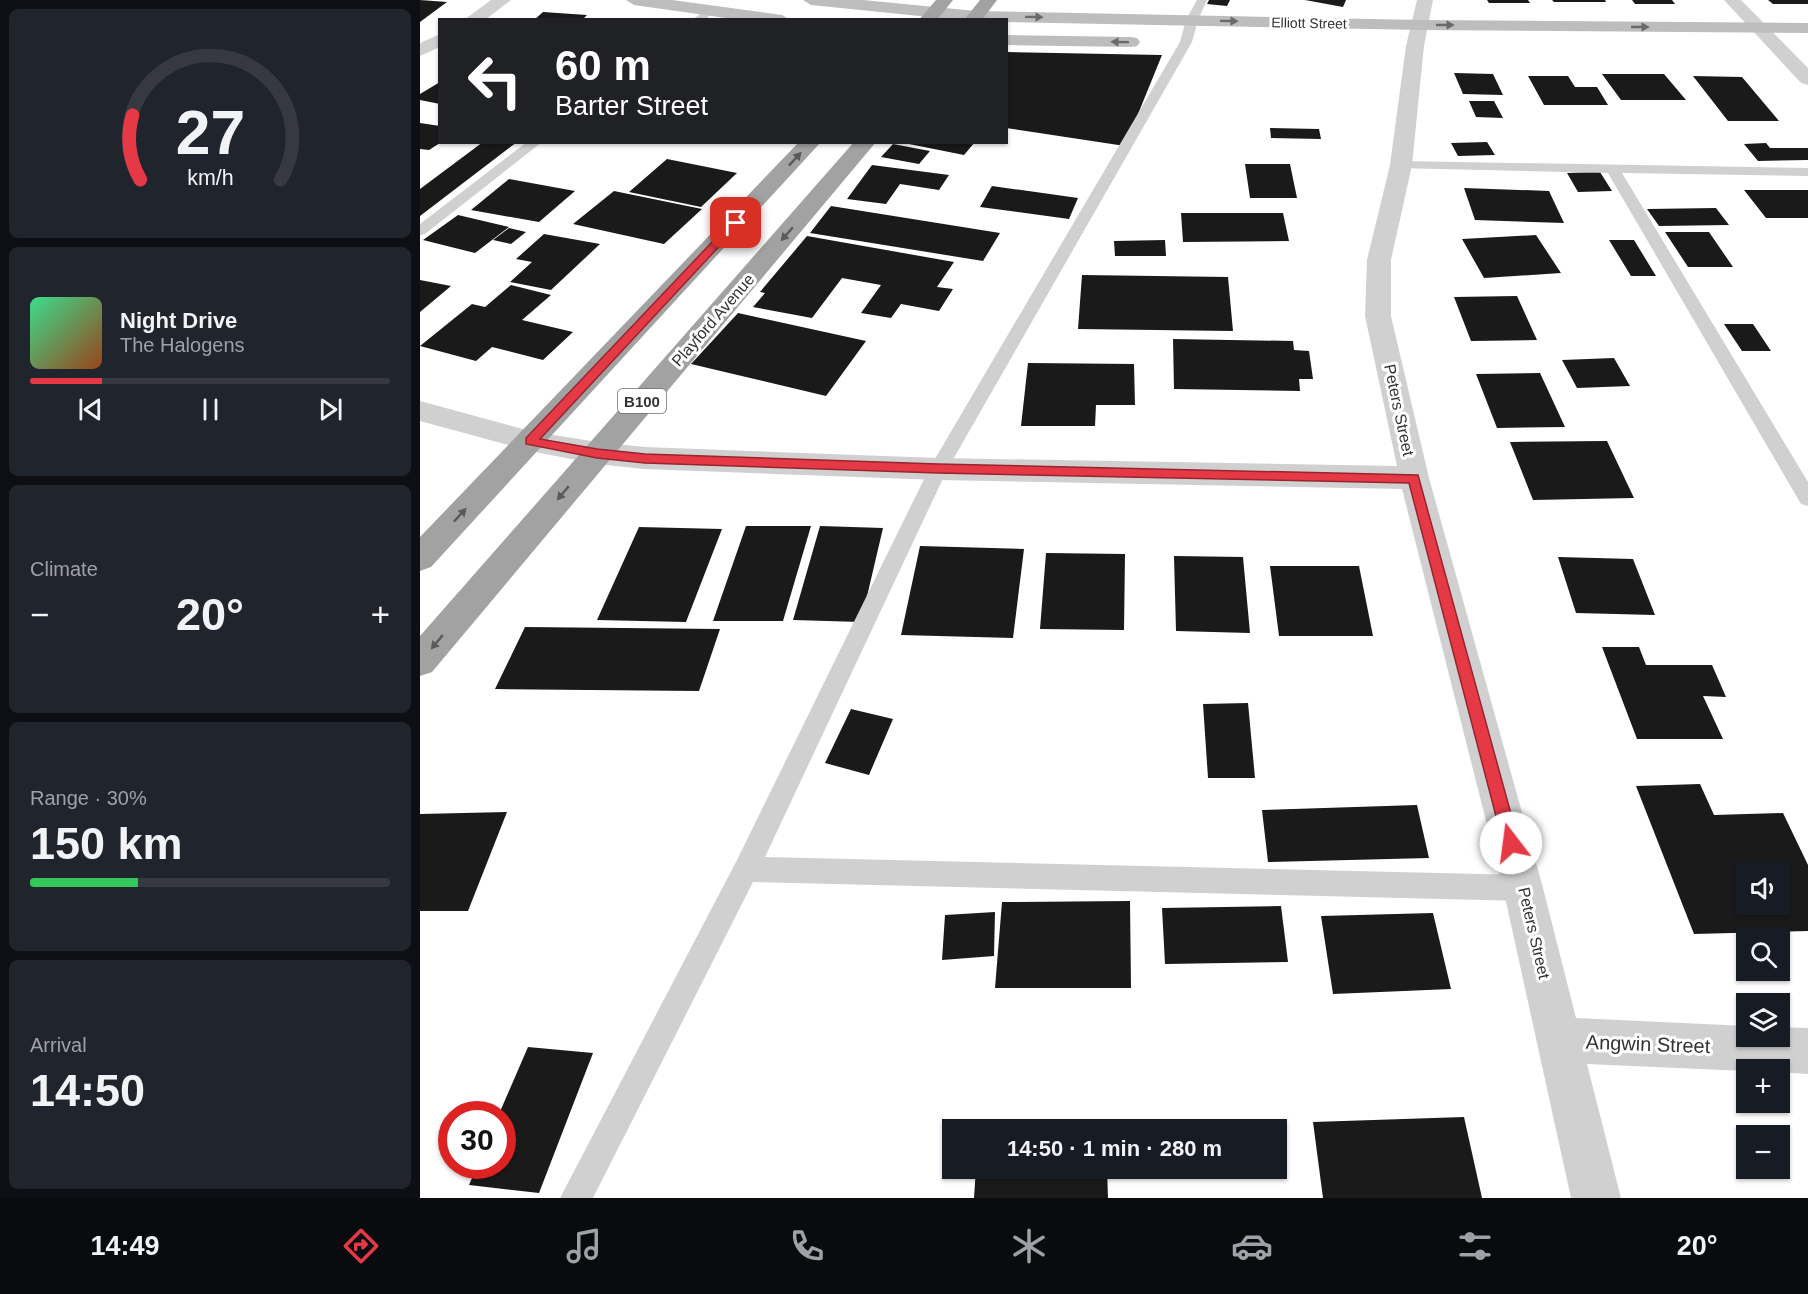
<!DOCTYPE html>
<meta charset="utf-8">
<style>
body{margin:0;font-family:Arial,sans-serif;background:#20242c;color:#f1f3f6;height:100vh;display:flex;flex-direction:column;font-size:22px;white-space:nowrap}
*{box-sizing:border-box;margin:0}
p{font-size:20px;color:#9ea1a6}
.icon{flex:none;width:33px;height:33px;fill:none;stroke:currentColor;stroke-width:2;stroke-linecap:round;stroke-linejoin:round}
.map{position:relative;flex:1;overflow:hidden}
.sheet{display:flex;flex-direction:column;gap:9px;padding:9px;background:#0d0f14;width:420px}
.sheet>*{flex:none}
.banner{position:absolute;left:18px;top:18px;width:570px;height:126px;border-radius:0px;box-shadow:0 2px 4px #0004;background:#202124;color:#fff;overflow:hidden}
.fabs{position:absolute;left:1316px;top:861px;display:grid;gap:12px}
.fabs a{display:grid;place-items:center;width:54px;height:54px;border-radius:0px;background:#171b24;box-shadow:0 2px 4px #0004;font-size:30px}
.speed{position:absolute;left:18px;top:1101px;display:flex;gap:12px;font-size:30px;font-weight:700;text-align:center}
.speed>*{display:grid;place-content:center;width:78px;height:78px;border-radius:50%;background:#171b24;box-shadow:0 2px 4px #0004;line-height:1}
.speed .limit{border:9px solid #d22;background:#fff;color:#111}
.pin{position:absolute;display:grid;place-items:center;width:51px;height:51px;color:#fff;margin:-26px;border-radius:12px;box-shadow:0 3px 9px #0006}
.me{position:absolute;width:66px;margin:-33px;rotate:345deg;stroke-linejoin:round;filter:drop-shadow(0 0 4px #0008)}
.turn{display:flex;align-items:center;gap:21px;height:126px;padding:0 18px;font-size:27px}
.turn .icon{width:78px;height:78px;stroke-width:2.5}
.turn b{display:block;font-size:42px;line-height:51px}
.big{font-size:45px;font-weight:800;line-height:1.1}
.sheet .widget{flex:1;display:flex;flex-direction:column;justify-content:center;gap:9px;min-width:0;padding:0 21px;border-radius:9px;background:#20242c}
.sheet .dial{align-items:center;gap:0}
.dial svg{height:156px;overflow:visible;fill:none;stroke:#363941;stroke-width:7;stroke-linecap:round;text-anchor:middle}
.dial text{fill:#f1f3f6;stroke:none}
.song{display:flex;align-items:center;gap:18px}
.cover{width:72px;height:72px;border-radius:9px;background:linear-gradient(135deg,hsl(150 70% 55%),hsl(20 70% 35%))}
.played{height:6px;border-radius:3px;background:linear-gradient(90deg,#e63946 20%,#363941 20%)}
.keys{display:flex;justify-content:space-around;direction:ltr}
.heat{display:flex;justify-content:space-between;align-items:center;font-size:33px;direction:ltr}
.charge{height:9px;border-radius:4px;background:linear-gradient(90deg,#34c759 30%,#363941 0)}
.trip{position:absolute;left:522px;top:1119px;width:345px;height:60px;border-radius:0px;background:#171b24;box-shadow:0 2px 4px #0004;font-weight:800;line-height:60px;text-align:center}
.tabs{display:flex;height:96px;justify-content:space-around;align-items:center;background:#090b0e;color:#9ea1a6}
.tabs .icon{width:42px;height:42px}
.tabs .active{color:#e63946}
.tabs b{font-size:27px;color:#f1f3f6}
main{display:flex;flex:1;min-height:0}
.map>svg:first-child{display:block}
</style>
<main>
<section class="sheet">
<div class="widget dial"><svg viewBox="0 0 100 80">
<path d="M14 69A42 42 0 1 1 86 69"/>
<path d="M14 69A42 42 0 0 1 10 36" stroke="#e63946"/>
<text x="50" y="56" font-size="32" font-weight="700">27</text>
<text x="50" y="72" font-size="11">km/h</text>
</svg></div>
<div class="widget">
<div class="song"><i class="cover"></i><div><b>Night Drive</b><p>The Halogens</p></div></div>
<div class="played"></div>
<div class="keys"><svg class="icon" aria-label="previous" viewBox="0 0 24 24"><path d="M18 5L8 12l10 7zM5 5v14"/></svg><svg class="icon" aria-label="pause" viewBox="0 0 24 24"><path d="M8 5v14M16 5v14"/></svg><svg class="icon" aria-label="next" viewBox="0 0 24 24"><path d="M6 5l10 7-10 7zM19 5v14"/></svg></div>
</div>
<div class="widget"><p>Climate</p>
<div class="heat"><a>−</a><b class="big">20°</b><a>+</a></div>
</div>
<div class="widget"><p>Range · 30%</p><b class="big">150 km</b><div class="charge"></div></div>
<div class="widget"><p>Arrival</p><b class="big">14:50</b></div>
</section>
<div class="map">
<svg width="1388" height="1198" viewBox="0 0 1388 1198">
<rect width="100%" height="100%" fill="#fff"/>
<path fill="#1a1a1a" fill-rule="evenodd" d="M 0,0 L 27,2 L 0,22 Z
M 789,0 L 810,0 L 807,6 L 787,4 Z
M 885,0 L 926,0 L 923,7 Z
M 1067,0 L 1108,0 L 1110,3 L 1069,3 Z
M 1132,0 L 1185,0 L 1186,2 L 1134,2 Z
M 1212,0 L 1252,0 L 1255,4 L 1215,4 Z
M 1348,0 L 1388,0 L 1388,4 L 1353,4 Z
M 123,12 L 167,15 L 162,20 L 114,20 Z
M 586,52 L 742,55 L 705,146 L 586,128 Z
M 1034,73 L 1073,74 L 1083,95 L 1043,94 Z
M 1182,74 L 1244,74 L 1266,100 L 1201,100 Z
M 1108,76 L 1148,76 L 1155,87 L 1177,87 L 1188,105 L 1124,105 Z
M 1273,76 L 1322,77 L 1359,121 L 1308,121 Z
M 20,82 L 20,104 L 0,100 L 0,94 Z
M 1049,101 L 1074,101 L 1083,118 L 1056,117 Z
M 0,123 L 20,126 L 20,143 L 9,150 L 0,149 Z
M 850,128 L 899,129 L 901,139 L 851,138 Z
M 63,142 L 97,142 L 0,216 L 0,189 Z
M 479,142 L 555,142 L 544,155 Z
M 1067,142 L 1075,155 L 1038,156 L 1031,143 Z
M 1346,143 L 1350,148 L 1388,148 L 1388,160 L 1338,161 L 1324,144 Z
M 473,144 L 510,151 L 499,164 L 461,157 Z
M 247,159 L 317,173 L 281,207 L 209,192 Z
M 825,164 L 870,164 L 877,198 L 830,198 Z
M 452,165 L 529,175 L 519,190 L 480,184 L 466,204 L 427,199 Z
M 1180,172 L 1192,191 L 1158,192 L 1147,173 Z
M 89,179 L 155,191 L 119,222 L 51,210 Z
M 572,186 L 658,198 L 649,219 L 560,207 Z
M 1044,188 L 1129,191 L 1144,223 L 1055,220 Z
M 1324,190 L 1388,190 L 1388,218 L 1346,218 Z
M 194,191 L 282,209 L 244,244 L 153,224 Z
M 411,206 L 580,233 L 563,261 L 390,233 Z
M 1296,208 L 1309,225 L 1239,226 L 1227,209 Z
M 761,213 L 863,213 L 869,241 L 763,242 Z
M 38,215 L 89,227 L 55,253 L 3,240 Z
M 89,228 L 106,232 L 91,244 L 73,240 Z
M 1245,232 L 1289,232 L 1313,267 L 1268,267 Z
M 124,234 L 180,244 L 131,290 L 90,282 L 112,262 L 96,259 Z
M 1116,235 L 1141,273 L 1064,278 L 1042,239 Z
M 387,236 L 534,262 L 517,287 L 533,289 L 519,311 L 481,304 L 471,318 L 441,313 L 461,285 L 422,278 L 392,318 L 333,307 L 345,293 L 340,292 Z
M 745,240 L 746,256 L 695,256 L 694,241 Z
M 1189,240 L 1214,240 L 1236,276 L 1211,276 Z
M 662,275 L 808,277 L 813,331 L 658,329 Z
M 0,280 L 31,286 L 0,312 Z
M 91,285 L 131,295 L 102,320 L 153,332 L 123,360 L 72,347 L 56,361 L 0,346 L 52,304 L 65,307 Z
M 1097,296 L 1117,340 L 1051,341 L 1034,297 Z
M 318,313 L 446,341 L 406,396 L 271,364 Z
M 1304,324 L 1333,324 L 1351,351 L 1322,351 Z
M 753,339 L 873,341 L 874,350 L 889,351 L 893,379 L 879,379 L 880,391 L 754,389 Z
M 1194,358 L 1210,386 L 1157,388 L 1142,360 Z
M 608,363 L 714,364 L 715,405 L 676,405 L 675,426 L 601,426 Z
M 1120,373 L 1145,427 L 1077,428 L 1056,374 Z
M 1187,441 L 1214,498 L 1113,500 L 1090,442 Z
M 326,526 L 391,526 L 363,621 L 293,621 Z
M 400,526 L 463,528 L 441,622 L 373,620 Z
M 219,527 L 302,529 L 266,622 L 177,620 Z
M 500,546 L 604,549 L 593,638 L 481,635 Z
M 626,553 L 705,554 L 704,630 L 620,629 Z
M 754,556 L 823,557 L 830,633 L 756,631 Z
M 1138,557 L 1213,559 L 1235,615 L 1156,613 Z
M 850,566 L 939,566 L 953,636 L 859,636 Z
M 105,627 L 300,629 L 279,691 L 75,689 Z
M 1182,647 L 1219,647 L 1226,665 L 1292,665 L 1306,697 L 1283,696 L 1303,739 L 1217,739 Z
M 828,703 L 835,778 L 788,778 L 783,704 Z
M 431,709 L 473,719 L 449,775 L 405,763 Z
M 1280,784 L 1294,815 L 1363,813 L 1388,865 L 1388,931 L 1274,934 L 1216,786 ZM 1326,872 L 1359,872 L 1359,904 L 1326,904 Z
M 997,805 L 1009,858 L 848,862 L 842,810 Z
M 87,812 L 48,911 L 0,911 L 0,814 Z
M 710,901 L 711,988 L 575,988 L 582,902 Z
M 861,906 L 868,962 L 745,964 L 742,908 Z
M 575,912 L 574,956 L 522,960 L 525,915 Z
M 1013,913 L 1031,989 L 913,994 L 901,916 Z
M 108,1047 L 173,1053 L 119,1193 L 49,1185 L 57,1166 L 82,1166 L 82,1114 L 79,1114 Z
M 1044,1117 L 1062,1198 L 903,1198 L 893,1122 Z
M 556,1168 L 687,1168 L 688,1198 L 554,1198 Z"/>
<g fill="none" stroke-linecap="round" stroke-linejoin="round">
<path fill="#d0d0d0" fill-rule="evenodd" d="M 777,0 L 787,0 L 778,20 L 772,42 L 527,470 L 345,857 L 1103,875 L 1112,879 L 1116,888 L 1112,897 L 1103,901 L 333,882 L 173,1198 L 140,1198 L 317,860 L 509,469 L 760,42 L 766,20 Z
M 290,7 L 295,10 L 285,20 L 272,20 Z
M 107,142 L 122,142 L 5,234 L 0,235 L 0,224 Z
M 981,161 L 1388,168 L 1388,176 L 1202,173 L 1388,482 L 1388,506 L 1381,504 L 1188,173 L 976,168 L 974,165 L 976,162 Z"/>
<path fill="#d0d0d0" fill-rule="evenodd" d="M 71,0 L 91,0 L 65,20 L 44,20 Z
M 997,0 L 1013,0 L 1004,46 L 992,165 L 971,260 L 971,316 L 1009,478 L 1123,888 L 1156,1018 L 1326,1026 L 1326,1036 L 1359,1036 L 1359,1027 L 1388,1028 L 1388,1074 L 1359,1072 L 1359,1070 L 1326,1071 L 1167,1064 L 1201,1198 L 1151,1198 L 1083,888 L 982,489 L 518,480 L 224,469 L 177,464 L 110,451 L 0,421 L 0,401 L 110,431 L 177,442 L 224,447 L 518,458 L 977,466 L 945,316 L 947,260 L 970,165 L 986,46 Z
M 1304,0 L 1321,0 L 1388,68 L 1388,85 L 1381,83 Z
M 20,34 L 20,47 L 0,56 L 0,43 Z"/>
<path fill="#bdbdbd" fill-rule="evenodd" d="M 206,0 L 252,0 L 362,15 L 370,20 L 320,20 L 214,5 Z
M 383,0 L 443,0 L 556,11 L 1001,20 L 1388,23 L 1388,33 L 1001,30 L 586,22 L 586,20 L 539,20 L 391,5 Z
M 586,35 L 711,37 L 717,38 L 720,42 L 717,46 L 711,47 L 586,45 Z"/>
<path fill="#a2a2a2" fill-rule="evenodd" d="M 516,0 L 533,0 L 517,20 L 499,20 Z
M 560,0 L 577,0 L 562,20 L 544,20 Z
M 379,142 L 401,142 L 11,567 L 0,571 L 0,537 Z
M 434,142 L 456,142 L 12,672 L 0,676 L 0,636 Z"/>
</g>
<defs><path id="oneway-solid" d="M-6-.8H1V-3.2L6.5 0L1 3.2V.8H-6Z" transform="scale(1.5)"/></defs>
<g fill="#6a6a6a">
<use href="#oneway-solid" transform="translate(614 17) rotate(1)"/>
<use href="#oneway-solid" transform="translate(809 21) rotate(1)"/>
<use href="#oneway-solid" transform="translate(1025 25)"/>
<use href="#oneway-solid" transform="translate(1220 27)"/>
<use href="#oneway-solid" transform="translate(700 42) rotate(-179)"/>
</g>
<g fill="#5a5a5a">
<use href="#oneway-solid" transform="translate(375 159) rotate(-47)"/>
<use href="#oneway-solid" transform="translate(367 234) rotate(131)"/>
<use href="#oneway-solid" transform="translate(143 493) rotate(130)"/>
<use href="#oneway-solid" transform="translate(40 515) rotate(-47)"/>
<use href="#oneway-solid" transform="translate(17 642) rotate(130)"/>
</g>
<path fill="#e63946" stroke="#96252e" stroke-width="1.5" d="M 316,220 L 320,223 L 319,225 L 120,439 L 177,449 L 225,454 L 518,464 L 998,475 L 1099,843 L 1097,848 L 1091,851 L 1085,848 L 1083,843 L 989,483 L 518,473 L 225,463 L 177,458 L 106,444 L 106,438 L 312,221 Z"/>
<g text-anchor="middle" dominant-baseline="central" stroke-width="6" stroke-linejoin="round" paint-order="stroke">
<g font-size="14" fill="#333" stroke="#fff">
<text transform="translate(889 23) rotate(1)">Elliott Street</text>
</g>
<rect fill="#fff" stroke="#707070" stroke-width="1.5" x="198" y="389" width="48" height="24" rx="4.5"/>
<g font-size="15" font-weight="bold" fill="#333">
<text x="222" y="401">B100</text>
</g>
<g font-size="16" fill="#333" stroke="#fff">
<text transform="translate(293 320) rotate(-49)">Playford Avenue</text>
<text transform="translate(979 410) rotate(78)">Peters Street</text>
<text transform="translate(1114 933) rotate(77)">Peters Street</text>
</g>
<g font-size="20" fill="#333" stroke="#fff">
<text transform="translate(1228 1044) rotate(2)">Angwin Street</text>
</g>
</g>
</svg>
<div class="fabs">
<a><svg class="icon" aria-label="sound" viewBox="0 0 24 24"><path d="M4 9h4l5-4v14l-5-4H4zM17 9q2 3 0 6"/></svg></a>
<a><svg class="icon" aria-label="search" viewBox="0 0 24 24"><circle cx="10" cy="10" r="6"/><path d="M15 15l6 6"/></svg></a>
<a><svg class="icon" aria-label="layers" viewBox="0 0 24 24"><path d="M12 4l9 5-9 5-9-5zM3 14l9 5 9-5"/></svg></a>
<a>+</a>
<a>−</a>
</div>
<div class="speed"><div class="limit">30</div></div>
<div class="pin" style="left:316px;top:223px;background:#d93025"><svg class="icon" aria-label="arrive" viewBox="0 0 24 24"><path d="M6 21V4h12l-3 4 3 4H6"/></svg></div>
<svg class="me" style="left:1091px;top:843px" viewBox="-20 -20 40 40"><circle r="19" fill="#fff"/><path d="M0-13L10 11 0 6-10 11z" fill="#e63946"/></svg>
<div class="trip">14:50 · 1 min · 280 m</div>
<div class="banner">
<div class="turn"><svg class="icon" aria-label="left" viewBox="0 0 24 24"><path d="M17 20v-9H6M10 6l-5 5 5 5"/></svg><div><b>60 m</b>Barter Street</div></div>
</div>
</div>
</main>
<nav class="tabs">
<b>14:49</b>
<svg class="icon active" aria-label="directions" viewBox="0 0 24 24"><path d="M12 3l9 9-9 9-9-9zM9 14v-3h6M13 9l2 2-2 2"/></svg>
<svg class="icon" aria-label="music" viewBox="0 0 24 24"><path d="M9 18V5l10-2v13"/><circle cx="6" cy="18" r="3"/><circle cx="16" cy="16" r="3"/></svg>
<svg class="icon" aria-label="phone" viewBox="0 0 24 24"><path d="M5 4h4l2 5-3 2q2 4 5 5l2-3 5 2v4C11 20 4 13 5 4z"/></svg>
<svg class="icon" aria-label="climate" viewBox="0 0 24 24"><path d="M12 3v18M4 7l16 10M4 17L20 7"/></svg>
<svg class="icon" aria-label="car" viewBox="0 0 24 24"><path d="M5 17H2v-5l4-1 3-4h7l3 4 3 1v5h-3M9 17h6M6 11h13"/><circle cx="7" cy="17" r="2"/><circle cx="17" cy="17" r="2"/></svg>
<svg class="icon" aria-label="filters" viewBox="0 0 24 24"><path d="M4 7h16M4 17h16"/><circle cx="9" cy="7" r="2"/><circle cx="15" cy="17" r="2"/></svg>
<b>20°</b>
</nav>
